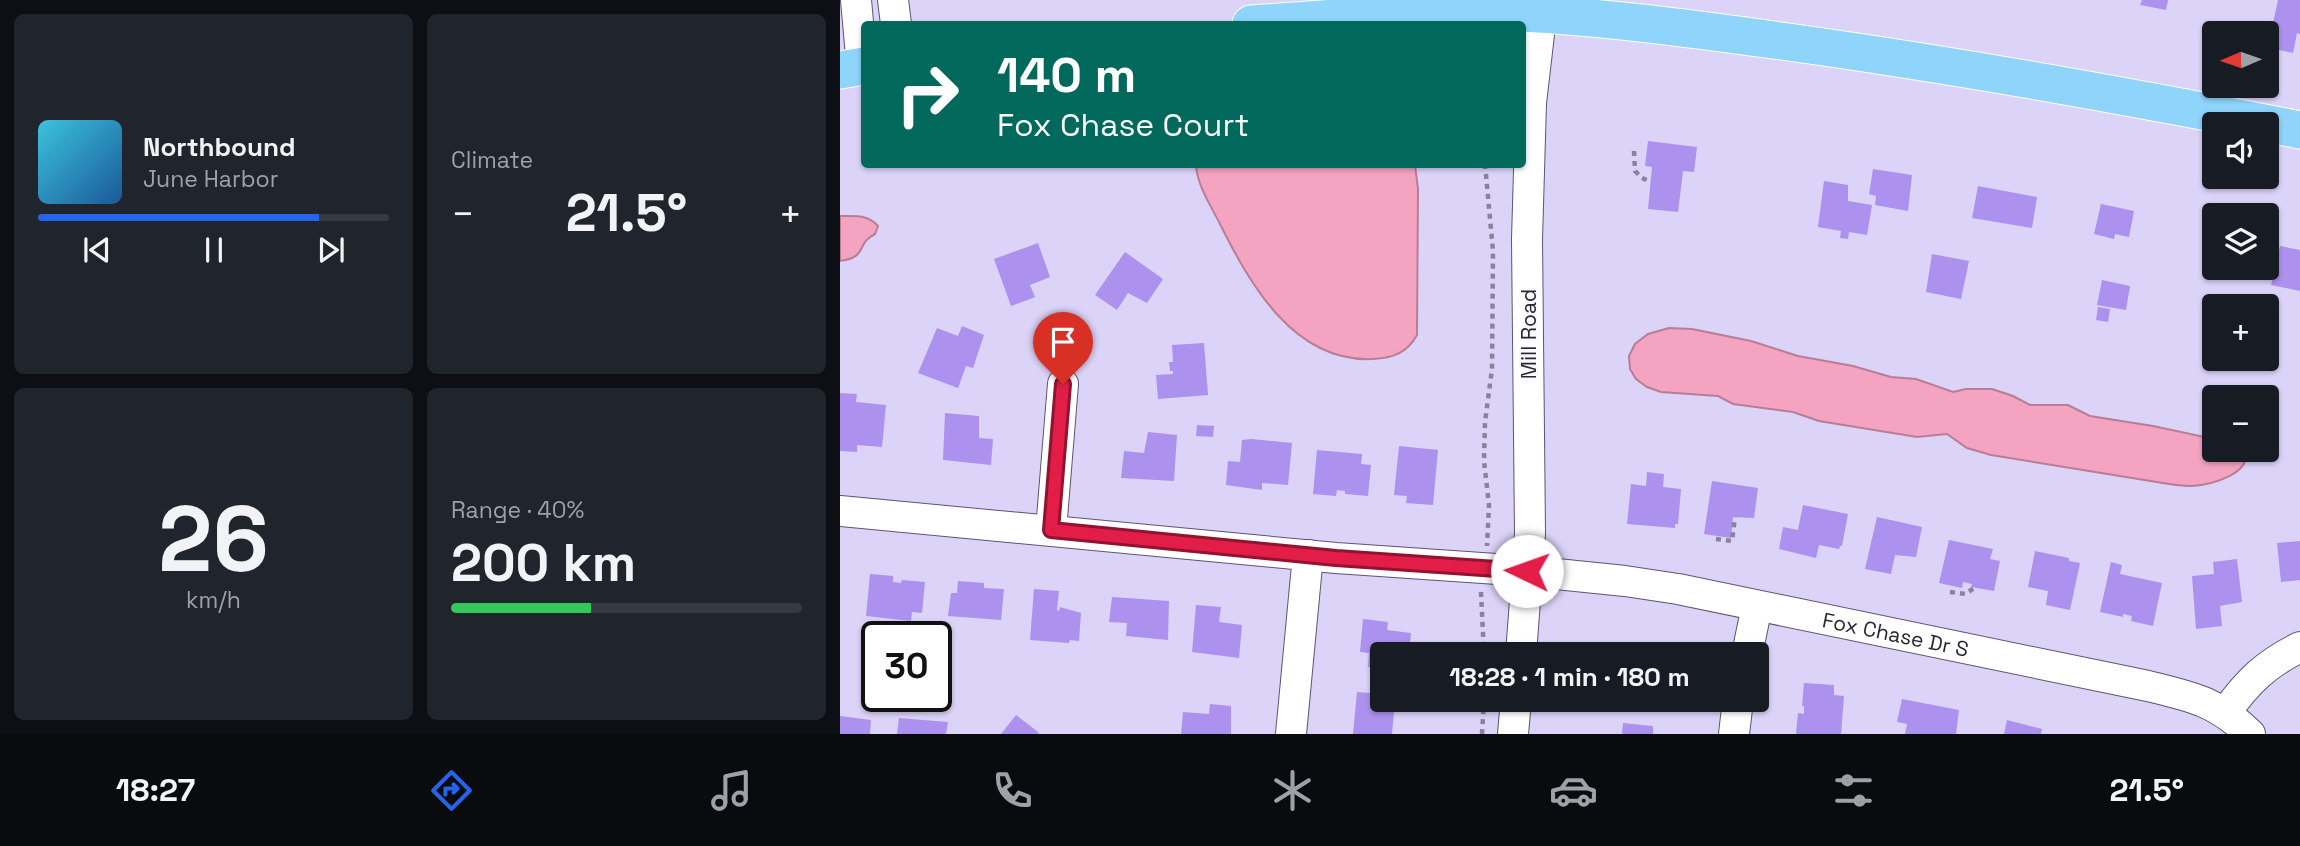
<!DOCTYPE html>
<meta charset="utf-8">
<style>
body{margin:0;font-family:"Space Grotesk",sans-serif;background:#20242c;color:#f1f3f6;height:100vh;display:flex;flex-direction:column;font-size:26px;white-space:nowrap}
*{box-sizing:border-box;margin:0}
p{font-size:23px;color:#9ea1a6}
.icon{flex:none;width:38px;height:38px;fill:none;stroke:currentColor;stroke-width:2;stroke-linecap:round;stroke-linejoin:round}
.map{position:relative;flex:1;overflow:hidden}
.panel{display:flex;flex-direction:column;gap:14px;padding:14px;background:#0d0f14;width:840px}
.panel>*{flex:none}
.banner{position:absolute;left:21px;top:21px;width:665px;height:147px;border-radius:7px;box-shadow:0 2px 5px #0004;background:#00695c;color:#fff;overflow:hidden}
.needle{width:46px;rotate:268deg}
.fabs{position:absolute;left:1362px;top:21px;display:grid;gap:14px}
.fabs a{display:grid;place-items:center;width:77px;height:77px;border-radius:7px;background:#171b24;box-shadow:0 2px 5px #0004;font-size:35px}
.speed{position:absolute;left:21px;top:621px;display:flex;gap:14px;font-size:35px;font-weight:700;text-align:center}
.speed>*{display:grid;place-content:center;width:91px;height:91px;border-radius:50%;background:#171b24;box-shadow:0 2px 5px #0004;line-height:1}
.speed .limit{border:4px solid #111;border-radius:10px;background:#fff;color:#111}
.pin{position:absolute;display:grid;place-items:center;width:60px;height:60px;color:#fff;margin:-72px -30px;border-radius:50% 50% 50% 0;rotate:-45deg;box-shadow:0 0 7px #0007}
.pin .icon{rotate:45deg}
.me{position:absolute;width:77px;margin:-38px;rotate:273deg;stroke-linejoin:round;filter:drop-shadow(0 0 5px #0008)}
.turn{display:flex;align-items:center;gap:24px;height:147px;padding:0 21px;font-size:32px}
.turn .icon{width:91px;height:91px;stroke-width:2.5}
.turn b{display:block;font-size:49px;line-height:60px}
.big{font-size:52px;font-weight:800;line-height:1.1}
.panel .tile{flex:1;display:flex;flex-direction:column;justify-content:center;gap:10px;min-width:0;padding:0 24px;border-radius:10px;background:#20242c}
.panel .dial{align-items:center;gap:0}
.dial b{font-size:91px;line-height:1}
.song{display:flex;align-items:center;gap:21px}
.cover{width:84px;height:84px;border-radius:10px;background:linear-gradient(135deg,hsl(190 70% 55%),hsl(210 70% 35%))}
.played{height:7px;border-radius:4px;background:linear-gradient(90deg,#2563eb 80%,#363941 80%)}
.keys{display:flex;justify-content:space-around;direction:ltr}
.heat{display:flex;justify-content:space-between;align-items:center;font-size:38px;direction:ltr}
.charge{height:10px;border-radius:5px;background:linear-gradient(90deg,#34c759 40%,#363941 0)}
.panel .tiles{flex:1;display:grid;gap:14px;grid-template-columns:repeat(2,1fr)}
.trip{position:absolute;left:530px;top:642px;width:399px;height:70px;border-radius:7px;background:#171b24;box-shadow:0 2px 5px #0004;font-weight:800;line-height:70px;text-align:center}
.menu{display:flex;height:112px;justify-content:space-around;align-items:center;background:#090b0e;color:#9ea1a6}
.menu .icon{width:49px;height:49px}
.menu .current{color:#2563eb}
.menu b{font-size:32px;color:#f1f3f6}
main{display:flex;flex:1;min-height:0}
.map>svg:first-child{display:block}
</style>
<main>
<section class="panel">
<div class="tiles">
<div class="tile">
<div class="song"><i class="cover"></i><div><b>Northbound</b><p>June Harbor</p></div></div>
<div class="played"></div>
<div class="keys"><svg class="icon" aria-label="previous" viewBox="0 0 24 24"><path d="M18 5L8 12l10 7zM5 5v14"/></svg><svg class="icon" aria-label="pause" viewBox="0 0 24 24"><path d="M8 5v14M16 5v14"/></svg><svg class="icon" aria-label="next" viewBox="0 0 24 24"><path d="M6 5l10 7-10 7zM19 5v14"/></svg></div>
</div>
<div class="tile"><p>Climate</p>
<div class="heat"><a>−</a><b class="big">21.5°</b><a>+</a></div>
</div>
<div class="tile dial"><b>26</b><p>km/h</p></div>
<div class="tile"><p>Range · 40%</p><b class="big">200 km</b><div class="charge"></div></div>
</div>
</section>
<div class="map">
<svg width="1460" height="734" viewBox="0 0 1460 734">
<rect width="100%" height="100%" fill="#dcd3f8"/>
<path fill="#f4a4c0" stroke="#b77e96" stroke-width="2" d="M 356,165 L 575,165 L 578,189 L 577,335 C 567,353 553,358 533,359 C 454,363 410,284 380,224 C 371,206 357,185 356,165 Z
M 0,216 C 14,216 28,214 38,226 L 35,234 C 15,244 29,257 0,261 Z
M 829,328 L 852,329 L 911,341 L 958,356 L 1013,366 L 1051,377 L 1076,379 L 1113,392 L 1126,389 L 1152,389 L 1173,396 L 1190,405 L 1228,405 L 1250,416 L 1313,426 L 1374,439 L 1374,450 L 1405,450 C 1413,474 1370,485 1352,486 C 1344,486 1336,485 1329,484 L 1151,455 L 1127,448 L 1107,434 L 1077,437 L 979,421 L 953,412 L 893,404 L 878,396 L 821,392 L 807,387 L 796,379 L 790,369 L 789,356 L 795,344 L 808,334 Z"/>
<path fill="#ad91ee" d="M 1302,0 L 1328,0 L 1326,10 L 1300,5 Z
M 1438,0 L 1460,0 L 1460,34 L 1457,33 L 1453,53 L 1435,49 L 1436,44 L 1429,42 Z
M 808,141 L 857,147 L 854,172 L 843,171 L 838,212 L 808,209 L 812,167 L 805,166 Z
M 1033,169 L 1072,175 L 1068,211 L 1035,205 L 1036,196 L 1029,194 Z
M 984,181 L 1008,185 L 1008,201 L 1032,205 L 1027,235 L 1009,232 L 1008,239 L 1000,238 L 1001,231 L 978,227 Z
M 1138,186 L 1197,197 L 1192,228 L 1132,218 Z
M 1261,204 L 1294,211 L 1289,237 L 1275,234 L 1274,239 L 1254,234 Z
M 198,243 L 210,277 L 190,285 L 195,297 L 171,306 L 154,259 Z
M 1440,246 L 1460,250 L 1460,291 L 1431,285 Z
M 285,252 L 323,279 L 307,303 L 288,293 L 277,310 L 255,295 Z
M 1092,254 L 1129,261 L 1121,299 L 1086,292 Z
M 1262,280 L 1290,286 L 1286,310 L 1257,305 Z
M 1258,307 L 1270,309 L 1268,322 L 1256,320 Z
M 1426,314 L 1435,316 L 1430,337 L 1426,337 Z
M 122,326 L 144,335 L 133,368 L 126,366 L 118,388 L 78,373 L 97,328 L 118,336 Z
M 364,343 L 368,395 L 318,399 L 316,375 L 333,374 L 333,371 L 330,371 L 329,362 L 333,362 L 332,345 Z
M 0,393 L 17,394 L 16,402 L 46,405 L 42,447 L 17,445 L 17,452 L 0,451 Z
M 105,413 L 139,416 L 139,438 L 153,439 L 151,465 L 103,460 Z
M 357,425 L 374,426 L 373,437 L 356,436 Z
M 308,432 L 337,435 L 334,481 L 281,478 L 284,451 L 304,453 Z
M 411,439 L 452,443 L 448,485 L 422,483 L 422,490 L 386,485 L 388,461 L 400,462 L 402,440 Z
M 559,446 L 598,450 L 593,505 L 566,503 L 567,496 L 554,495 Z
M 477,450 L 522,454 L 521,464 L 531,465 L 528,496 L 505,494 L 505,491 L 497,490 L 496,496 L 473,494 Z
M 807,472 L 824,474 L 823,487 L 841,489 L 838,524 L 835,524 L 835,528 L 787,524 L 791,484 L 806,486 Z
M 872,481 L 918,488 L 914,518 L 893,517 L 891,538 L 864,534 Z
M 963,505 L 1008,514 L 1002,546 L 1000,546 L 999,549 L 979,545 L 976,558 L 939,549 L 943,527 L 958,530 Z
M 1037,517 L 1082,527 L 1076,557 L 1055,555 L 1051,574 L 1025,569 Z
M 1109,540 L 1153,549 L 1150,559 L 1160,561 L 1154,591 L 1131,587 L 1132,584 L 1123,582 L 1122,588 L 1099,583 Z
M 1460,541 L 1460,580 L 1441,582 L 1437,543 Z
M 1195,551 L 1229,558 L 1229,561 L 1240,563 L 1230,610 L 1206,605 L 1208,591 L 1188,587 Z
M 1397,559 L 1402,602 L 1380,606 L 1382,626 L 1356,629 L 1352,576 L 1374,574 L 1373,562 Z
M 1271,562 L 1282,565 L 1280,574 L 1322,583 L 1313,626 L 1291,621 L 1292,616 L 1283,614 L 1283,617 L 1260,612 Z
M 30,574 L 53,576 L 53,582 L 61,583 L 62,580 L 85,582 L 82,613 L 72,612 L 71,621 L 26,616 Z
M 118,581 L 144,583 L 144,588 L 164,589 L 161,620 L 108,616 L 111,593 L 117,593 Z
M 194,589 L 219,591 L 217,610 L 219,611 L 220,607 L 241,613 L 239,641 L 230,640 L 229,643 L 190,640 Z
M 272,597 L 329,601 L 328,640 L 286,636 L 287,623 L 269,622 Z
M 356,605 L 381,607 L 379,622 L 402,625 L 399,658 L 352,652 Z
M 523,619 L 548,622 L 547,630 L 571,633 L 569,654 L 542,654 L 542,668 L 528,667 L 529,653 L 520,652 Z
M 964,683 L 994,685 L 994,695 L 1004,696 L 1001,734 L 956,734 L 958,713 L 964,714 L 964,706 L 962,706 Z
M 517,692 L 542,694 L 542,700 L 555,700 L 552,734 L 513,734 Z
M 1062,699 L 1119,710 L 1116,734 L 1065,734 L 1067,724 L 1057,722 Z
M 370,704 L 391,706 L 391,734 L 341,734 L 343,712 L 369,714 Z
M 176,715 L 198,732 L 199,734 L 161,734 Z
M 0,716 L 31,720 L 30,734 L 0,734 Z
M 59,718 L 108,722 L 106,734 L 57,734 Z
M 1167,720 L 1202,729 L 1201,734 L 1164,734 Z
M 783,723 L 813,726 L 813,734 L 782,734 Z"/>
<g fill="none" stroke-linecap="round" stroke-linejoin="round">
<g stroke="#5c5473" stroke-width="32">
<g id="minor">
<path d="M 16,0 L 22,67"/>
<path d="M 53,0 L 56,24"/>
<path id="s1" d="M 0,511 L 496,558 L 687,571 L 785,581 L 838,589 L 1308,686 C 1352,697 1376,701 1410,734"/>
<path d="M 211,530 L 223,384"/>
<path d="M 681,654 L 690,533 L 687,239 L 691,103 L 703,0"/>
<path d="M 907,654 L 917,606"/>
<path d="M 1386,712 C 1408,681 1426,664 1460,647"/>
<path d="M 451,734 L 468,555"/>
<path d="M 673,734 L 676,700"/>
<path d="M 894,734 L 898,700"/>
</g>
</g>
<g stroke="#fff" stroke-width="39">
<path id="major" d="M 411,24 C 492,19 574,10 655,12 C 751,15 847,28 941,41 C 1115,65 1288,96 1460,130
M 0,70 L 24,66"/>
</g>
<path stroke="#88829c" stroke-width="4.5" stroke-dasharray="5 5" stroke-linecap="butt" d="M 794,151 L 795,171 L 802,178 L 811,182
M 645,164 L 653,251 L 652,369 L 645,422 L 644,461 L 649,505 L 647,546
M 876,539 L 892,541 L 895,517
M 641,592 L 644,654
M 1110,592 L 1126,594 L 1135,587
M 642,734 L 644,700"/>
<use href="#minor" stroke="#fff" stroke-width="30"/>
<use href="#major" stroke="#8fd4fa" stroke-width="37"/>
</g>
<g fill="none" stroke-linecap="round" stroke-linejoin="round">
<g stroke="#92132f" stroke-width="18">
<path id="route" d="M 223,384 L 211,530 L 496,558 L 687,571"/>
</g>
<use href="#route" stroke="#e11d48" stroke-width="12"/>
</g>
<g text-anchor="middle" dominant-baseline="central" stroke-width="5" stroke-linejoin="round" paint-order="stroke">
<g font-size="21" fill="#2a2735" stroke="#fbfafe">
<text transform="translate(688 334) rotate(-90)">Mill Road</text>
<text stroke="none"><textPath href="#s1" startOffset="1064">Fox Chase Dr S</textPath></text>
</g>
</g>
</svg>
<div class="fabs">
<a><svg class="needle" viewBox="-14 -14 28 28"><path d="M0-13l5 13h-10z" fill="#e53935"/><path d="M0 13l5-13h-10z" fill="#9ea1a6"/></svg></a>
<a><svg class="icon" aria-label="sound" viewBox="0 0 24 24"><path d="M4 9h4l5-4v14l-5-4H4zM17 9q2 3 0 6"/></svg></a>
<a><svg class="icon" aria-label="layers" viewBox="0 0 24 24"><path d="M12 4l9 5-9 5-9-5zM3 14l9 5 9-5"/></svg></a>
<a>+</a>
<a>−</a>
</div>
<div class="speed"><div class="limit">30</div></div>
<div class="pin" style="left:223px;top:384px;background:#d93025"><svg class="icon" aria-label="arrive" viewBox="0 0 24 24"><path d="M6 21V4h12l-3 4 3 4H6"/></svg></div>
<svg class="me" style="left:687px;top:571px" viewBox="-20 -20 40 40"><circle r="19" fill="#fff"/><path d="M0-13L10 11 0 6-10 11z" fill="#e11d48"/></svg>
<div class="trip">18:28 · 1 min · 180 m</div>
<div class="banner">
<div class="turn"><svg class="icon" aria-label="right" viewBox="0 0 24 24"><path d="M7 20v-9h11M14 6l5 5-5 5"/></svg><div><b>140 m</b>Fox Chase Court</div></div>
</div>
</div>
</main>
<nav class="menu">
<b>18:27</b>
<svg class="icon current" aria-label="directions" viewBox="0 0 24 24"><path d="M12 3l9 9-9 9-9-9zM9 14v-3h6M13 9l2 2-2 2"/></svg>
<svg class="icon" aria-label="music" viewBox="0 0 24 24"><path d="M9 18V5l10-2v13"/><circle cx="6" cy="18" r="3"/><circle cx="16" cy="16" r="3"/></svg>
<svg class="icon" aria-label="phone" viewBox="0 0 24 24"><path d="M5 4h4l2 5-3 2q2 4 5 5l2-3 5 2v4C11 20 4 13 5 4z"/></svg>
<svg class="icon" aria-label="climate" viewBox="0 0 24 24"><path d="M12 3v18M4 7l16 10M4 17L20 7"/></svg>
<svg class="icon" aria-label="car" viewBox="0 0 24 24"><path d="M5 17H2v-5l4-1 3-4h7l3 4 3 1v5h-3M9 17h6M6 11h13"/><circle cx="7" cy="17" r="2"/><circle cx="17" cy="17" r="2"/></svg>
<svg class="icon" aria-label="filters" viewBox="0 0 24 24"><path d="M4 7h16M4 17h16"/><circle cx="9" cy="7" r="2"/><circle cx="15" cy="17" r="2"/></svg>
<b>21.5°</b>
</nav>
